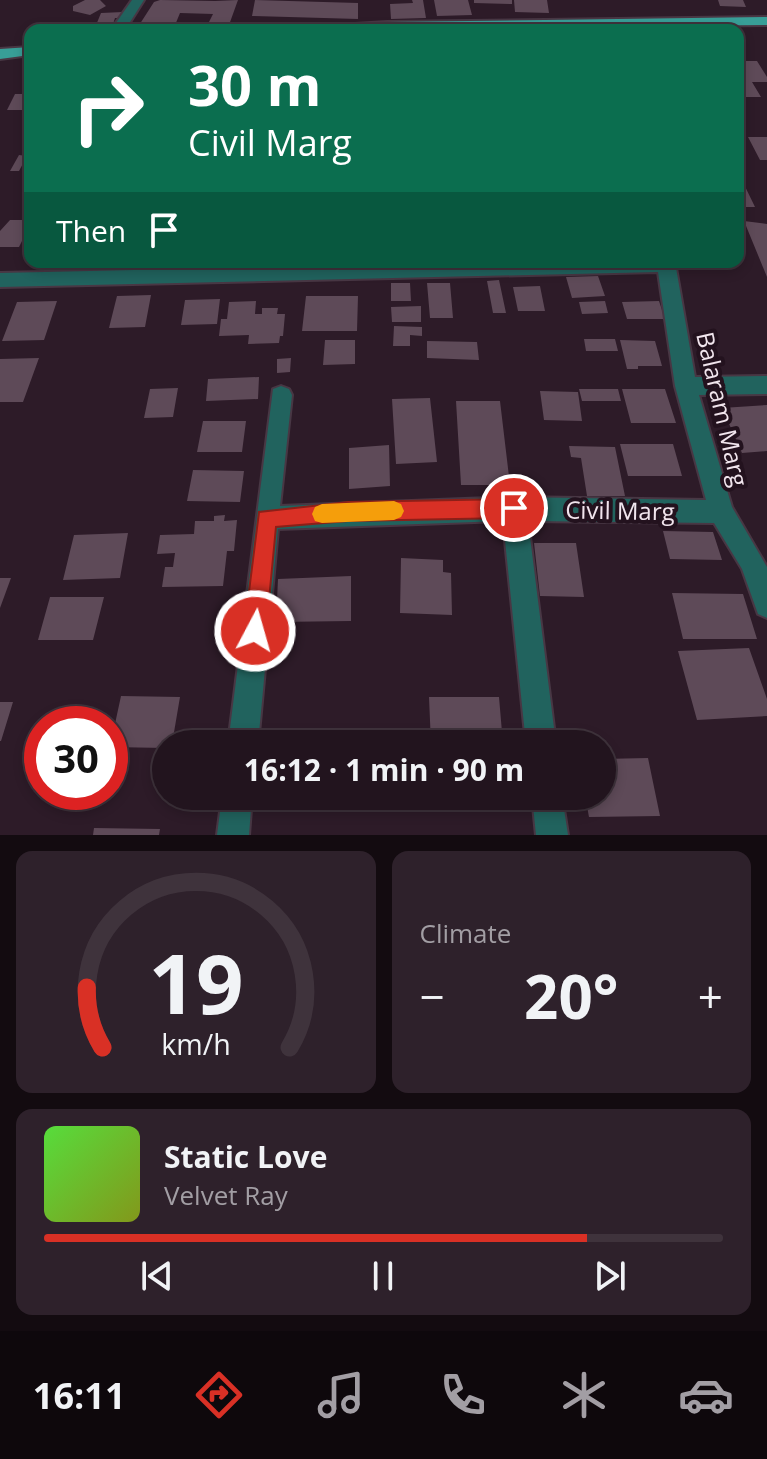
<!DOCTYPE html>
<meta charset="utf-8">
<style>
body{margin:0;font-family:"Open Sans",sans-serif;background:#2e212b;color:#f1f3f6;height:100vh;display:flex;flex-direction:column;font-size:30px;white-space:nowrap}
*{box-sizing:border-box;margin:0}
p{font-size:26px;color:#a29ea4}
.icon{flex:none;width:44px;height:44px;fill:none;stroke:currentColor;stroke-width:2;stroke-linecap:round;stroke-linejoin:round}
.map{position:relative;height:835px;overflow:hidden}
.drawer{display:flex;flex-direction:column;gap:16px;padding:16px;background:#130b10;flex:1}
.drawer>*{flex:none}
.banner{position:absolute;left:24px;top:24px;width:720px;height:244px;border-radius:16px;box-shadow:0 4px 12px #0003,0 0 0 2px #3f333c;background:#0b6e4f;color:#fff;overflow:hidden}
.speed{position:absolute;left:24px;top:706px;display:flex;gap:16px;font-size:40px;font-weight:700;text-align:center}
.speed>*{display:grid;place-content:center;width:104px;height:104px;border-radius:50%;background:#22141e;box-shadow:0 4px 12px #0003,0 0 0 2px #3f333c;line-height:1}
.speed .limit{border:12px solid #d22;background:#fff;color:#111}
.pin{position:absolute;display:grid;place-items:center;width:68px;height:68px;color:#fff;margin:-34px;border:4px solid #fff;border-radius:50%;box-shadow:0 2px 8px #0007}
.me{position:absolute;width:88px;margin:-44px;rotate:6deg;stroke-linejoin:round;filter:drop-shadow(0 0 6px #0008)}
.turn{display:flex;align-items:center;gap:28px;height:168px;padding:0 32px;font-size:36px}
.turn .icon{width:104px;height:104px;stroke-width:2.5}
.turn b{display:block;font-size:56px;line-height:68px}
.then{display:flex;align-items:center;height:76px;padding:0 32px;background:#0003;gap:16px;font-size:30px}
.big{font-size:60px;font-weight:700;line-height:1.1}
.drawer .card{flex:1;display:flex;flex-direction:column;justify-content:center;gap:12px;min-width:0;padding:0 28px;border-radius:16px;background:#2e212b}
.drawer .dial{align-items:center;gap:0}
.dial svg{height:208px;overflow:visible;fill:none;stroke:#3f333c;stroke-width:7;stroke-linecap:round;text-anchor:middle}
.dial text{fill:#f1f3f6;stroke:none}
.song{display:flex;align-items:center;gap:24px}
.cover{width:96px;height:96px;border-radius:12px;background:linear-gradient(135deg,hsl(110 70% 55%),hsl(70 70% 35%))}
.played{height:8px;border-radius:4px;background:linear-gradient(90deg,#d93025 80%,#3f333c 80%)}
.keys{display:flex;justify-content:space-around;direction:ltr}
.heat{display:flex;justify-content:space-between;align-items:center;font-size:44px;direction:ltr}
.drawer .tiles{flex:1;display:grid;gap:16px;grid-template-columns:1fr 1fr}
.card:last-child{grid-column:span 2}
.trip{position:absolute;left:152px;top:730px;width:464px;height:80px;border-radius:40px;background:#22141e;box-shadow:0 4px 12px #0003,0 0 0 2px #3f333c;font-weight:700;line-height:80px;text-align:center}
.tabs{display:flex;height:128px;justify-content:space-around;align-items:center;background:#0e080c;color:#a29ea4}
.tabs .icon{width:56px;height:56px}
.tabs .on{color:#d93025}
.tabs b{font-size:36px;color:#f1f3f6}
.map>svg:first-child{display:block}
</style>
<div class="map">
<svg width="767" height="835" viewBox="0 0 767 835">
<rect width="100%" height="100%" fill="#2d1b28"/>
<path fill="#5e4a58" d="M 85,0 L 100,0 L 106,6 L 90,15 L 73,11 L 73,6 Z
M 160,0 L 215,1 L 238,0 L 229,25 L 209,22 L 213,14 L 180,13 L 173,30 L 136,30 L 154,2 Z
M 255,0 L 358,3 L 358,19 L 252,16 Z
M 412,0 L 423,0 L 426,18 L 391,19 L 390,4 L 413,3 Z
M 434,0 L 468,0 L 472,15 L 437,16 Z
M 474,0 L 512,0 L 512,4 L 474,3 Z
M 514,0 L 547,0 L 549,13 L 515,12 Z
M 718,0 L 743,0 L 746,7 L 720,6 Z
M 123,12 L 121,18 L 115,18 L 111,30 L 94,30 L 101,13 Z
M 738,61 L 757,61 L 767,77 L 767,82 L 752,82 L 761,97 L 740,97 Z
M 15,94 L 30,94 L 30,110 L 7,110 Z
M 748,137 L 767,137 L 767,160 L 760,160 Z
M 19,155 L 27,156 L 19,171 L 10,171 Z
M 738,172 L 755,207 L 738,207 Z
M 10,220 L 23,220 L 22,222 L 30,222 L 30,225 L 19,247 L 0,247 L 0,231 Z
M 744,221 L 767,224 L 767,277 Z
M 598,276 L 605,296 L 572,298 L 566,277 Z
M 499,280 L 506,313 L 493,313 L 487,281 Z
M 391,283 L 410,283 L 411,301 L 391,301 Z
M 427,283 L 450,283 L 453,318 L 430,318 Z
M 540,286 L 545,311 L 518,311 L 513,287 Z
M 151,295 L 145,327 L 109,328 L 117,296 Z
M 306,296 L 358,296 L 357,331 L 302,331 Z
M 220,299 L 217,324 L 181,325 L 185,300 Z
M 57,301 L 44,340 L 2,341 L 17,302 Z
M 256,301 L 255,314 L 262,314 L 262,308 L 278,308 L 277,314 L 285,314 L 283,336 L 280,336 L 279,343 L 248,344 L 249,335 L 219,336 L 221,319 L 227,319 L 229,302 Z
M 605,301 L 608,313 L 582,314 L 579,302 Z
M 659,301 L 665,319 L 627,319 L 622,302 Z
M 421,306 L 421,322 L 392,322 L 391,307 Z
M 394,326 L 422,327 L 422,336 L 410,335 L 410,346 L 393,346 Z
M 584,339 L 615,339 L 618,351 L 586,351 Z
M 325,340 L 355,340 L 355,364 L 323,365 Z
M 620,340 L 655,341 L 662,366 L 638,366 L 638,369 L 627,369 Z
M 427,341 L 477,342 L 479,360 L 427,358 Z
M 39,358 L 23,402 L 0,402 L 0,359 Z
M 291,358 L 290,372 L 277,373 L 277,359 Z
M 259,377 L 258,399 L 206,401 L 208,379 Z
M 178,388 L 173,417 L 144,418 L 150,389 Z
M 579,389 L 618,389 L 621,401 L 582,401 Z
M 622,389 L 665,389 L 676,423 L 631,423 Z
M 540,391 L 578,392 L 582,421 L 544,420 Z
M 430,398 L 437,462 L 396,464 L 392,399 Z
M 456,401 L 500,401 L 510,485 L 461,485 Z
M 767,405 L 767,451 L 742,453 L 722,408 Z
M 203,421 L 246,421 L 242,452 L 197,452 Z
M 620,444 L 673,444 L 682,476 L 628,476 Z
M 389,445 L 390,486 L 349,489 L 349,448 Z
M 569,446 L 615,447 L 625,496 L 587,496 L 581,458 L 571,457 Z
M 193,470 L 244,471 L 240,502 L 187,501 Z
M 225,515 L 224,521 L 237,520 L 234,551 L 227,551 L 223,586 L 162,587 L 165,567 L 173,567 L 175,553 L 157,554 L 160,535 L 194,534 L 195,521 L 214,521 L 214,516 Z
M 663,531 L 713,532 L 722,560 L 670,559 Z
M 128,533 L 120,578 L 63,580 L 74,535 Z
M 534,543 L 576,543 L 584,597 L 540,596 Z
M 401,558 L 443,560 L 443,572 L 451,573 L 452,615 L 400,613 Z
M 351,576 L 351,621 L 276,622 L 278,579 Z
M 0,578 L 11,578 L 0,608 Z
M 672,593 L 743,594 L 757,639 L 683,639 Z
M 50,597 L 104,597 L 93,640 L 38,640 Z
M 749,648 L 767,699 L 767,716 L 697,720 L 678,651 Z
M 121,696 L 180,697 L 172,744 L 166,744 L 166,748 L 110,747 Z
M 429,697 L 499,697 L 503,744 L 431,744 Z
M 0,702 L 13,702 L 1,741 L 0,741 Z
M 648,758 L 660,816 L 589,817 L 585,796 L 602,796 L 602,759 Z
M 94,828 L 160,829 L 159,835 L 93,835 Z"/>
<g fill="none" stroke-linecap="round" stroke-linejoin="round">
<g stroke="#483744" stroke-width="4">
<path id="street" d="M 132,0 L 144,0 L 125,30 L 111,30 Z
M 499,262 L 675,262 L 695,377 L 767,376 L 767,394 L 699,395 L 732,507 L 767,567 L 767,618 L 758,614 L 742,569 L 714,523 L 528,521 L 556,744 L 526,744 L 503,521 L 278,529 L 258,744 L 228,744 L 273,389 L 281,386 L 289,389 L 292,395 L 280,506 L 514,497 L 706,500 L 675,386 L 658,272 L 0,287 L 0,273 Z
M 222,796 L 252,796 L 249,835 L 217,835 Z
M 532,796 L 562,796 L 568,835 L 536,835 Z"/>
</g>
<g stroke="#483744" stroke-width="4">
<path id="primary" d="M 767,17 L 767,25 L 316,30 L 323,26 L 387,22 Z
M 30,47 L 30,55 L 0,59 L 0,49 Z"/>
</g>
<use href="#street" fill="#21635e" fill-rule="evenodd"/>
<use href="#primary" fill="#389e97" fill-rule="evenodd"/>
</g>
<path fill="#d93025" stroke="#8d1f18" stroke-width="2" d="M 514,499 L 521,502 L 524,508 L 521,515 L 514,518 L 348,521 L 276,527 L 266,631 L 262,639 L 255,642 L 247,639 L 244,631 L 259,512 L 348,502 Z"/>
<path fill="#f59e0b" d="M 394,501 L 401,504 L 404,511 L 401,517 L 394,520 L 322,523 L 315,521 L 312,514 L 315,507 L 322,504 Z"/>
<g text-anchor="middle" dominant-baseline="central" stroke-width="8" stroke-linejoin="round" paint-order="stroke">
<g font-size="24" fill="#f1e5ed" stroke="#23121e">
<text transform="translate(723 409) rotate(77)">Balaram Marg</text>
<text transform="translate(620 510) rotate(1)">Civil Marg</text>
</g>
</g>
</svg>
<div class="speed"><div class="limit">30</div></div>
<div class="pin" style="left:514px;top:508px;background:#d93025"><svg class="icon" aria-label="arrive" viewBox="0 0 24 24"><path d="M6 21V4h12l-3 4 3 4H6"/></svg></div>
<svg class="me" style="left:255px;top:631px" viewBox="-20 -20 40 40"><circle r="17" fill="#d93025" stroke="#fff" stroke-width="3"/><path d="M0-11L8 9 0 5-8 9z" fill="#fff"/></svg>
<div class="trip">16:12 · 1 min · 90 m</div>
<div class="banner">
<div class="turn"><svg class="icon" aria-label="right" viewBox="0 0 24 24"><path d="M7 20v-9h11M14 6l5 5-5 5"/></svg><div><b>30 m</b>Civil Marg</div></div>
<div class="then">Then<svg class="icon" aria-label="arrive" viewBox="0 0 24 24"><path d="M6 21V4h12l-3 4 3 4H6"/></svg></div>
</div>
</div>
<section class="drawer">
<div class="tiles">
<div class="card dial"><svg viewBox="0 0 100 80">
<path d="M14 69A42 42 0 1 1 86 69"/>
<path d="M14 69A42 42 0 0 1 8 46" stroke="#d93025"/>
<text x="50" y="56" font-size="32" font-weight="700">19</text>
<text x="50" y="72" font-size="11">km/h</text>
</svg></div>
<div class="card"><p>Climate</p>
<div class="heat"><a>−</a><b class="big">20°</b><a>+</a></div>
</div>
<div class="card">
<div class="song"><i class="cover"></i><div><b>Static Love</b><p>Velvet Ray</p></div></div>
<div class="played"></div>
<div class="keys"><svg class="icon" aria-label="previous" viewBox="0 0 24 24"><path d="M18 5L8 12l10 7zM5 5v14"/></svg><svg class="icon" aria-label="pause" viewBox="0 0 24 24"><path d="M8 5v14M16 5v14"/></svg><svg class="icon" aria-label="next" viewBox="0 0 24 24"><path d="M6 5l10 7-10 7zM19 5v14"/></svg></div>
</div>
</div>
</section>
<nav class="tabs">
<b>16:11</b>
<svg class="icon on" aria-label="directions" viewBox="0 0 24 24"><path d="M12 3l9 9-9 9-9-9zM9 14v-3h6M13 9l2 2-2 2"/></svg>
<svg class="icon" aria-label="music" viewBox="0 0 24 24"><path d="M9 18V5l10-2v13"/><circle cx="6" cy="18" r="3"/><circle cx="16" cy="16" r="3"/></svg>
<svg class="icon" aria-label="phone" viewBox="0 0 24 24"><path d="M5 4h4l2 5-3 2q2 4 5 5l2-3 5 2v4C11 20 4 13 5 4z"/></svg>
<svg class="icon" aria-label="climate" viewBox="0 0 24 24"><path d="M12 3v18M4 7l16 10M4 17L20 7"/></svg>
<svg class="icon" aria-label="car" viewBox="0 0 24 24"><path d="M5 17H2v-5l4-1 3-4h7l3 4 3 1v5h-3M9 17h6M6 11h13"/><circle cx="7" cy="17" r="2"/><circle cx="17" cy="17" r="2"/></svg>
</nav>
